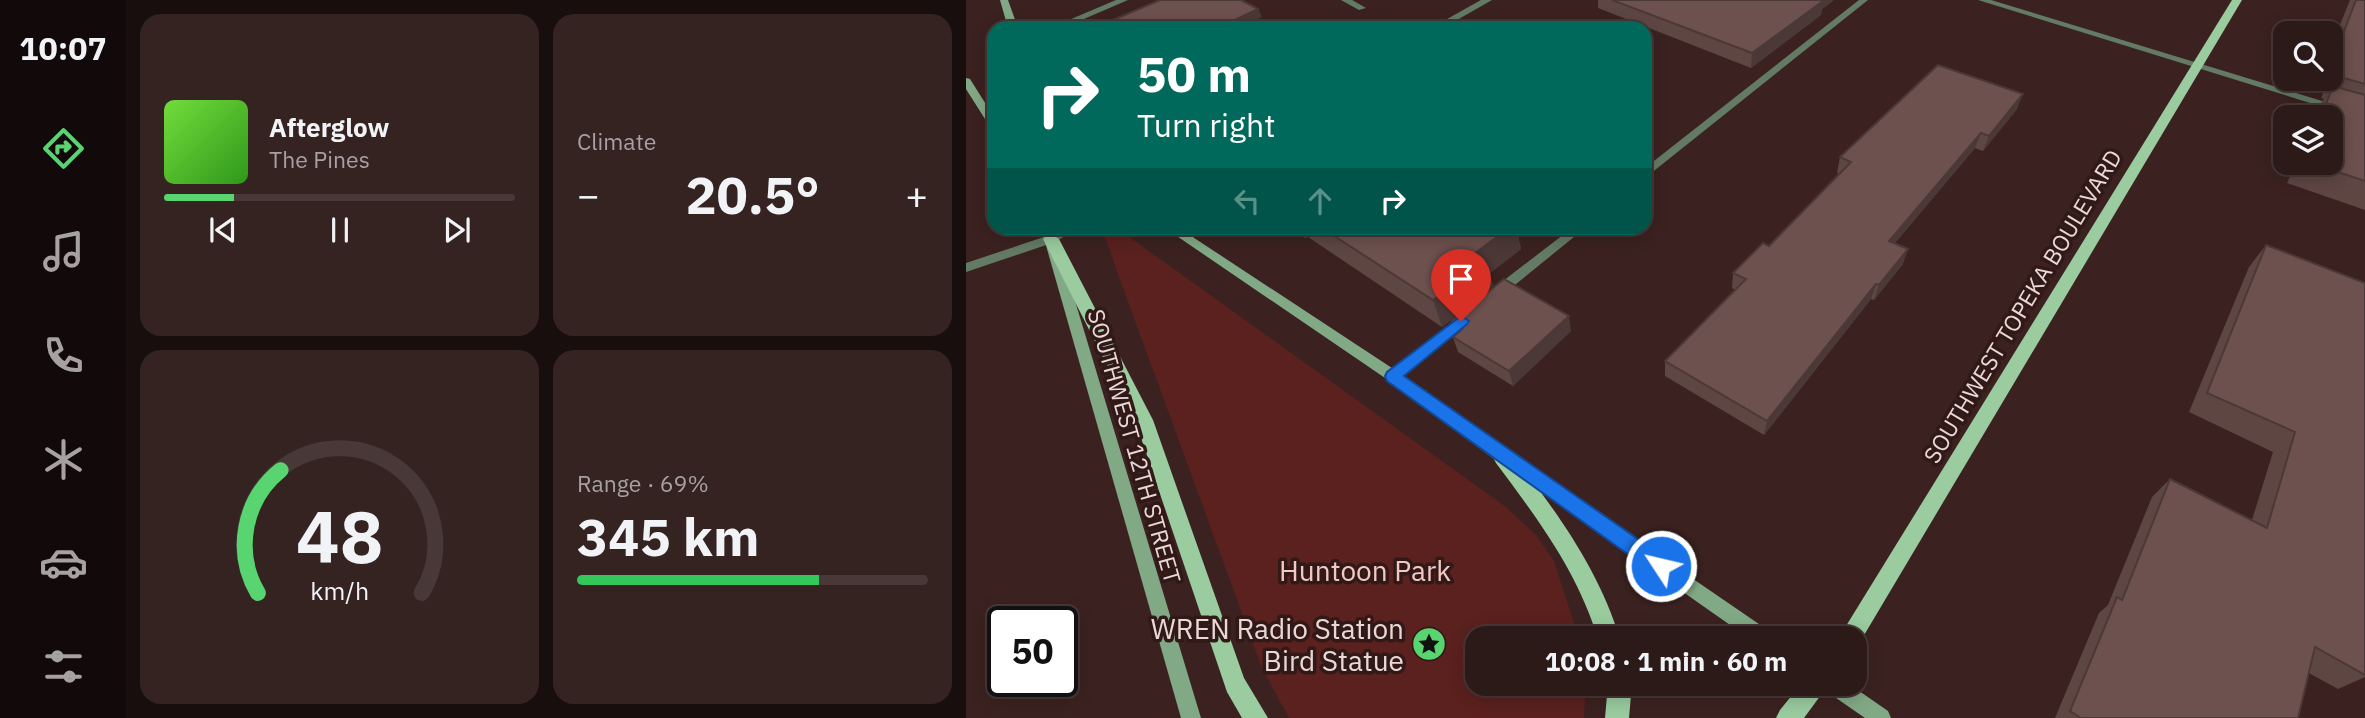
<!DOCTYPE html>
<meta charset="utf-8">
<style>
body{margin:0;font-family:"IBM Plex Sans",sans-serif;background:#342321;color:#f1f3f6;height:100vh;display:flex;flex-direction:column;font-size:26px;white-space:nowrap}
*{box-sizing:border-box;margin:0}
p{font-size:23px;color:#a6a1a2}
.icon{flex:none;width:38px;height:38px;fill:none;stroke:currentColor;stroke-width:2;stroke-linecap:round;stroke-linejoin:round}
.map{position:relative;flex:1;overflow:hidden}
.panel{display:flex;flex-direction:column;gap:14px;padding:14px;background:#180e0d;width:840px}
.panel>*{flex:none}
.banner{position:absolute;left:21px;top:21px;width:665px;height:214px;border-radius:21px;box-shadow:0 4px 18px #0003,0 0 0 2px #483837;background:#00695c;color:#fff;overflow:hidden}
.buttons{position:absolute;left:1307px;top:21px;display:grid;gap:14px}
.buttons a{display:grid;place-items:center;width:70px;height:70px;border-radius:14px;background:#2c1a18;box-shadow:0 4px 18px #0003,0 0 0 2px #483837;font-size:35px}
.speed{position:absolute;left:21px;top:606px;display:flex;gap:14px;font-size:35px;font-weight:700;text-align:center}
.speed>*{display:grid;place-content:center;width:91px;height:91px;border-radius:50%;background:#2c1a18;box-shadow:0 4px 18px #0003,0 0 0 2px #483837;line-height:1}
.speed .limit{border:4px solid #111;border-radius:10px;background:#fff;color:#111}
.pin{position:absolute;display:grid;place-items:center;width:60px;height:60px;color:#fff;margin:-72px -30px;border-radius:50% 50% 50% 0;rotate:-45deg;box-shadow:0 0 7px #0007}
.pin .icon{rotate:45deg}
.me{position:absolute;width:77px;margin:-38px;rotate:305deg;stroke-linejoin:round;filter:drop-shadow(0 0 5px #0008)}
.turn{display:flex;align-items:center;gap:24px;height:147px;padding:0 35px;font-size:32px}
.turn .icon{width:91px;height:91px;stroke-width:2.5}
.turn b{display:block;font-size:49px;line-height:60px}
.lanes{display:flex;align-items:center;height:66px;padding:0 35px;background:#0003;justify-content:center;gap:35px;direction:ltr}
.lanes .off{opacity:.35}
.big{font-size:52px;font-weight:700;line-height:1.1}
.panel .card{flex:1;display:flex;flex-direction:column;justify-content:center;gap:10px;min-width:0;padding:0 24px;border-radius:21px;background:#342321}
.panel .dial{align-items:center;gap:0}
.dial svg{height:182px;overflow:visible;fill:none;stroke:#483837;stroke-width:7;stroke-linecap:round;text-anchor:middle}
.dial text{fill:#f1f3f6;stroke:none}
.song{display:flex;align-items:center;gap:21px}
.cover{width:84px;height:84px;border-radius:10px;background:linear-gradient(135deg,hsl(100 70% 55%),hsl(110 70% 35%))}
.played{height:7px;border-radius:4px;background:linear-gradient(90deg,#58d570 20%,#483837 20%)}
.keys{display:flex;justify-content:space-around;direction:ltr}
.heat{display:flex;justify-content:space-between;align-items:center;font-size:38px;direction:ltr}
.charge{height:10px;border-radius:5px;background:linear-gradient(90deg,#34c759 69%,#483837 0)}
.panel .tiles{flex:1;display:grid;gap:14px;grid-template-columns:repeat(2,1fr)}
.trip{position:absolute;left:499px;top:626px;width:402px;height:70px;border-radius:21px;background:#2c1a18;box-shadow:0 4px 18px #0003,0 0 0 2px #483837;font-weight:700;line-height:70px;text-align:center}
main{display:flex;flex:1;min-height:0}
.dock{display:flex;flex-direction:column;width:126px;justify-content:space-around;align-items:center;background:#120a0a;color:#a6a1a2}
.dock .icon{width:49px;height:49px}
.dock .selected{color:#58d570}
.dock b{font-size:32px;color:#f1f3f6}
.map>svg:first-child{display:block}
</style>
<main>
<nav class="dock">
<b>10:07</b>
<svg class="icon selected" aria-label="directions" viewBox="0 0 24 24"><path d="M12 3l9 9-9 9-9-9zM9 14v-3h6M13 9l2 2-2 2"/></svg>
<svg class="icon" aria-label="music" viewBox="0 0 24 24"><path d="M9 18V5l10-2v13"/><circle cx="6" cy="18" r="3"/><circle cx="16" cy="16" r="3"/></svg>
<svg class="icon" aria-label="phone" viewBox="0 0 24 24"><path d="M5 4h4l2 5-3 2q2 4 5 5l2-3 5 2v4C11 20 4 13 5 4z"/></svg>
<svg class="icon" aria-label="climate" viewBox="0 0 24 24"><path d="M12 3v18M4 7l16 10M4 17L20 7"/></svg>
<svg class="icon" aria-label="car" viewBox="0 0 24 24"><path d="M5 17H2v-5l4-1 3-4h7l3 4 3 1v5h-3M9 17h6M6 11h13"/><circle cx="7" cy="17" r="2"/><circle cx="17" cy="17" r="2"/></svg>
<svg class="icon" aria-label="filters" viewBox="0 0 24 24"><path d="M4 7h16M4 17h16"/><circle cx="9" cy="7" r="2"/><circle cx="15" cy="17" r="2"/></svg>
</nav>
<section class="panel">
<div class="tiles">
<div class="card">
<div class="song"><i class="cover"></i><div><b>Afterglow</b><p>The Pines</p></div></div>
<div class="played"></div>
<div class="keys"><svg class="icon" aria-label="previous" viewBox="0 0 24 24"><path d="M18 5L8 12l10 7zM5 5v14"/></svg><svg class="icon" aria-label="pause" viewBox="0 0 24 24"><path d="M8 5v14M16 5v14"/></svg><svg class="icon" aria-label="next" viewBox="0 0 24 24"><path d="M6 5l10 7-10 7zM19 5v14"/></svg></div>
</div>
<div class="card"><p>Climate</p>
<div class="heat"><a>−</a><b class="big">20.5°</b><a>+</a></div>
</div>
<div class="card dial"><svg viewBox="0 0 100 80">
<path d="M14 69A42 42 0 1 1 86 69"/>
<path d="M14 69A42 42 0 0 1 24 15" stroke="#58d570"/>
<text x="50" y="56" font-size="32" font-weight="700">48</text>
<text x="50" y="72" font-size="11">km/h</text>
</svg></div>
<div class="card"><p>Range · 69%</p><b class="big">345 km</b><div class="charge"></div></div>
</div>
</section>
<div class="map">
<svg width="1399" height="718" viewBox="0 0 1399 718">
<rect width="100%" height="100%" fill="#3b2220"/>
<path fill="#5a211e" d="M 140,228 L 151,228 L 540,507 L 570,535 L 588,561 L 613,639 L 511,639 L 511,684 L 620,684 L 618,718 L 323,718 L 296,668 L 153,277 L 137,231 Z"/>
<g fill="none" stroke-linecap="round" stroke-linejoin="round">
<path fill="#637b65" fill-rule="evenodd" d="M 150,0 L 162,0 L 97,28 L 84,28 Z
M 375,0 L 386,0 L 400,8 L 393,10 Z
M 893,0 L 902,0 L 679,178 L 679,168 Z
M 606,228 L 619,228 L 534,297 L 524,297 L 522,294 L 524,291 Z
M 502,311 L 509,316 L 507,320 L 432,380 L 422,380 L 420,376 L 422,372 Z"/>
<path fill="#637b65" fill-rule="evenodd" d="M 515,0 L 526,0 L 477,28 L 465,28 Z
M 1012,0 L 1025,0 L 1399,114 L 1399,120 Z"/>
<path fill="#637b65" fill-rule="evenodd" d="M 97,228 L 112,228 L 89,242 L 0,272 L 0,263 L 81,236 Z"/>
<path fill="#82a986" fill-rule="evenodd" d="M 34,0 L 42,0 L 52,28 L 42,28 Z
M 0,78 L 4,79 L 28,117 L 28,128 L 24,127 L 0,89 Z
M 75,228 L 87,228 L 235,718 L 215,718 Z
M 199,228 L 213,228 L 432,372 L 542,452 L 806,633 L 809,639 L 784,639 L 532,462 L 422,380 Z
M 858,684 L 883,684 L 922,711 L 925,718 L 899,718 L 860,691 Z"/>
<path fill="#9acc9f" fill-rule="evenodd" d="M 1266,0 L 1276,0 L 891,647 L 889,648 L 889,639 L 872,639 Z
M 85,234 L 93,239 L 187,420 L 278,678 L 302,718 L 276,718 L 261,692 L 169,420 L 77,239 Z
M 537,449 L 544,451 C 589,510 632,567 654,639 L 632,639 C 612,572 571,518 530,463 L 527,457 L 530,451 Z
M 642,684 L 666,684 L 663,718 L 639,718 Z
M 835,684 L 863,684 L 838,718 L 810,718 L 814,710 Z"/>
</g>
<path fill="#5e4643" d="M 632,0 L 868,0 L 856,9 L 855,15 L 785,68 L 632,8 Z
M 1384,0 L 1399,0 L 1399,210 L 1321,183 L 1330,163 L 1365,163 L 1365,117 L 1348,117 L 1351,108 L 1358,99 L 1355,98 L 1363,79 L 1361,79 L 1365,79 L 1365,47 Z
M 1051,109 L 1017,151 L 1009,148 L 929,243 L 937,264 L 908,300 L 905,299 L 798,435 L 699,376 L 699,361 L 769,290 L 766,288 L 767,273 L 803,246 L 873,174 L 871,173 L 874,157 Z
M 321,228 L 550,228 L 555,249 L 524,273 L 527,286 L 476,327 L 342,237 L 339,238 Z
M 1300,245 L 1399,677 L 1372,689 L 1343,673 L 1332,718 L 1089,718 L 1133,613 L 1142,605 L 1186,497 L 1204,479 L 1286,520 L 1307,452 L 1223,412 L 1283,267 Z
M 485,321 L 605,331 L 547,386 L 492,352 L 487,337 L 489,335 Z"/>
<path fill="#4c3937" d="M 853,0 L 868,0 L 856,9 L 855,15 L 785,68 L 786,53 Z
M 292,9 L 296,17 L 272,28 L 259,28 L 258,25 Z
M 1057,94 L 1051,109 L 1017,151 L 1023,136 Z
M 1015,133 L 1009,148 L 918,256 L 923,241 Z
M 334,228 L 337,228 L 342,237 L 339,238 Z
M 543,228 L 550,228 L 555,249 L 524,273 L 527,286 L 476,327 L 467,300 L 509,253 Z
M 942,249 L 937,264 L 908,300 L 913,285 Z
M 910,284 L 905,299 L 798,435 L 801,421 Z
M 603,316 L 605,331 L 547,386 L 543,371 Z"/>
<path fill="#6d514e" stroke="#4c3937" stroke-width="2" d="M 194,0 L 275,0 L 292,9 L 258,25 L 264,28 L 128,28 Z
M 646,0 L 854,0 L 857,1 L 786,53 Z
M 1390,0 L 1399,0 L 1399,84 L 1371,76 L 1378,58 L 1369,55 Z
M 972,65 L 1057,94 L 1023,136 L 1015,133 L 923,241 L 942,249 L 913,285 L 910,284 L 801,421 L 699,361 L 780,279 L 767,273 L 797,243 L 803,246 L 885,162 L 874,157 Z
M 1367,86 L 1399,95 L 1399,181 L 1345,163 L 1365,163 L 1365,117 L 1355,117 Z
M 356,228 L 543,228 L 509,253 L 521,259 L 467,300 Z
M 1300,245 L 1399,283 L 1399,675 L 1349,647 L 1332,718 L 1115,718 L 1104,711 L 1151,597 L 1156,600 L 1204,479 L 1301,528 L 1329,432 L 1241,393 Z
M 538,279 L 603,316 L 543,371 L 487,337 L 496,329 L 485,321 Z"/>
<path fill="#1a73e8" stroke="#114b97" stroke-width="2" d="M 495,316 L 503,321 L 500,325 L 438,376 L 702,560 L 704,566 L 702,573 L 695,575 L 688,573 L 421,381 L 419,376 L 421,372 Z"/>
<defs>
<g id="sight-disc" transform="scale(1.75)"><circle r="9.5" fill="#58d570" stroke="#311917"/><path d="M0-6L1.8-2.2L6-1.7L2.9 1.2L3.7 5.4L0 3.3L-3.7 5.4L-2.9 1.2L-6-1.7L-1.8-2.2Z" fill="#111"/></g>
</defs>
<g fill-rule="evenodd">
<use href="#sight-disc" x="463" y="644"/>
</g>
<g text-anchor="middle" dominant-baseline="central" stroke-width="7" stroke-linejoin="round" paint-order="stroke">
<g font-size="23" fill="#e9d8d6" stroke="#311917">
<text transform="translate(1056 306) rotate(-59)">SOUTHWEST TOPEKA BOULEVARD</text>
<text transform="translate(169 446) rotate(74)">SOUTHWEST 12TH STREET</text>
</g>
<g font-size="28" fill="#f3c7c2" stroke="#311917">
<text x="399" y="570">Huntoon Park</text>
</g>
<g font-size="28" fill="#e9d8d6" stroke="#311917" text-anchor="end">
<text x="438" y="628">WREN Radio Station<tspan x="438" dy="32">Bird Statue</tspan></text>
</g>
</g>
</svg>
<div class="buttons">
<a><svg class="icon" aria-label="search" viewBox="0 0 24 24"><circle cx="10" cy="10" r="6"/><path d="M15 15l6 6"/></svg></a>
<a><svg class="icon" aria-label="layers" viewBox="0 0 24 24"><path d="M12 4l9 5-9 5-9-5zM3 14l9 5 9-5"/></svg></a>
</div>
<div class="speed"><div class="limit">50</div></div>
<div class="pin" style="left:495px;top:321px;background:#d93025"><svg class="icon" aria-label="arrive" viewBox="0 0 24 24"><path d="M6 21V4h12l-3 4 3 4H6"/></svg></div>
<svg class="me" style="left:695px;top:566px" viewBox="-20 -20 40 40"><circle r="17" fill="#1a73e8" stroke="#fff" stroke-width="3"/><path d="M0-11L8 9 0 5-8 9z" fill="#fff"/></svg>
<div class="trip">10:08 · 1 min · 60 m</div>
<div class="banner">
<div class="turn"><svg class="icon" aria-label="right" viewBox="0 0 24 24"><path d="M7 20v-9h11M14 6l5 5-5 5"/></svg><div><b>50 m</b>Turn right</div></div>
<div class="lanes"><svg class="icon off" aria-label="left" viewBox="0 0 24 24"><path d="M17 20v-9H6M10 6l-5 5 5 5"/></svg><svg class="icon off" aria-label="ahead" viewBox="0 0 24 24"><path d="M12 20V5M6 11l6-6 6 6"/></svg><svg class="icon" aria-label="right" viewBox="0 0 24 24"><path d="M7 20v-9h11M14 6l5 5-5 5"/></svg></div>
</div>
</div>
</main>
